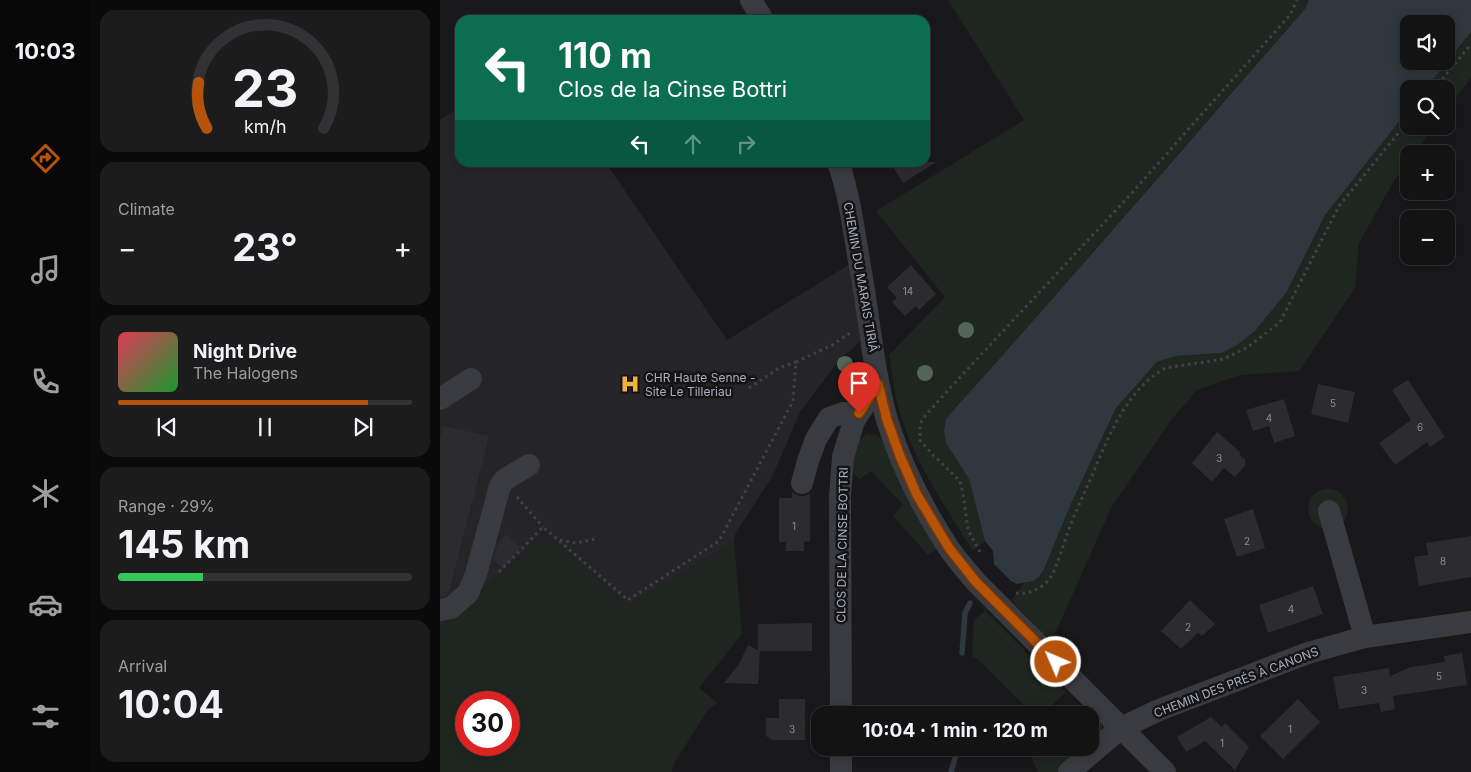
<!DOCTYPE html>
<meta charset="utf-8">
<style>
body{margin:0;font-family:Inter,sans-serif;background:#1c1c1d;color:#f1f3f6;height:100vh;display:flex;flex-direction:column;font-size:19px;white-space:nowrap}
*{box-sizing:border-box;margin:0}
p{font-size:16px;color:#9d9ea0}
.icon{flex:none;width:28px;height:28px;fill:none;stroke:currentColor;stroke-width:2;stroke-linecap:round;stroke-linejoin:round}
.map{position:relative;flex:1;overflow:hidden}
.side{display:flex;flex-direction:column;gap:10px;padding:10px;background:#0a0a0b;width:350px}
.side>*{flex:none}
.top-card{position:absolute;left:15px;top:15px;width:475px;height:152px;border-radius:15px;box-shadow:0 2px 12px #0003,0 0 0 1px #323234;background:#0b6e4f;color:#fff;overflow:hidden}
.controls{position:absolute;left:960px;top:15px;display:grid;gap:10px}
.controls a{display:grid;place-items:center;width:55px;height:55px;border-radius:10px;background:#131314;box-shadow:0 2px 12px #0003,0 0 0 1px #323234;font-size:25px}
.speed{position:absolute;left:15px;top:691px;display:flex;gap:10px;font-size:25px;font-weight:700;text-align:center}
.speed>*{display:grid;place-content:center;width:65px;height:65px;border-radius:50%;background:#131314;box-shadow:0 2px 12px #0003,0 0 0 1px #323234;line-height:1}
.speed .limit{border:8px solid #d22;background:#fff;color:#111}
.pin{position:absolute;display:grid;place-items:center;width:42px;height:42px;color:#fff;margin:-51px -21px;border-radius:50% 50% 50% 0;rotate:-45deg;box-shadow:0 0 5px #0007}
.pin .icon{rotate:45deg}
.me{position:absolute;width:55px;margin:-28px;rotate:315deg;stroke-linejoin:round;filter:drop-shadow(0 0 4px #0008)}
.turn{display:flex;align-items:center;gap:18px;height:105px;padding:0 20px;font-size:22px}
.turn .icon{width:65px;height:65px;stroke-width:2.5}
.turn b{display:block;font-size:35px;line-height:42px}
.lanes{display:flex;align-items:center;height:48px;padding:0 20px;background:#0003;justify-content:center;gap:25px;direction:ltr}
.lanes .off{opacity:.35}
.big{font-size:38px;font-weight:700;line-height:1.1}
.side .tile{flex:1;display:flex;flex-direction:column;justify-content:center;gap:8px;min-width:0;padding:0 18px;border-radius:15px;background:#1c1c1d}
.side .dial{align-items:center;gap:0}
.dial svg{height:130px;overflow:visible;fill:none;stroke:#323234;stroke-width:7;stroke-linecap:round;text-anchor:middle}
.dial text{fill:#f1f3f6;stroke:none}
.song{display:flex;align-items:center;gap:15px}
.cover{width:60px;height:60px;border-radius:8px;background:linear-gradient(135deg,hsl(350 70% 55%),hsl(130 70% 35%))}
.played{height:5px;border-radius:2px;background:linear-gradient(90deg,#b45309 85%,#323234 85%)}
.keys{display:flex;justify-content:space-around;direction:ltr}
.heat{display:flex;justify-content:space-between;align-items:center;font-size:28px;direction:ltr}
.charge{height:8px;border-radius:4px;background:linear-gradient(90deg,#34c759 29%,#323234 0)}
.trip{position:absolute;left:371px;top:706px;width:288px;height:50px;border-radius:15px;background:#131314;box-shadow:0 2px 12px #0003,0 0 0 1px #323234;font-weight:700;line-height:50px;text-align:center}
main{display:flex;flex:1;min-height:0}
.menu{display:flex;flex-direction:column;width:90px;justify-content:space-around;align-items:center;background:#080808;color:#9d9ea0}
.menu .icon{width:35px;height:35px}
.menu .selected{color:#b45309}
.menu b{font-size:22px;color:#f1f3f6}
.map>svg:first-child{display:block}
</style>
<main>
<nav class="menu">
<b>10:03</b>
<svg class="icon selected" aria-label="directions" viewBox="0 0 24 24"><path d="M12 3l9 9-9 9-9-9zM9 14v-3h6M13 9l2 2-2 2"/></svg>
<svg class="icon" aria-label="music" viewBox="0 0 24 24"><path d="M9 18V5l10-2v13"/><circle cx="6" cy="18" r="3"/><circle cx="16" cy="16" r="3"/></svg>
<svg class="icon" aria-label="phone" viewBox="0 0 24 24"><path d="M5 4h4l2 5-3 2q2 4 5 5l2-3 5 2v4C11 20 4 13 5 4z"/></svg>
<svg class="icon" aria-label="climate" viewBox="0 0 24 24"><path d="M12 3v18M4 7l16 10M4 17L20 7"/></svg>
<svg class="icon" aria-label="car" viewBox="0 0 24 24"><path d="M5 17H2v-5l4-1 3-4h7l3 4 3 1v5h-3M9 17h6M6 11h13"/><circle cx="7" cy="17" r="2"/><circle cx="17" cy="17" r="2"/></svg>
<svg class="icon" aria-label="filters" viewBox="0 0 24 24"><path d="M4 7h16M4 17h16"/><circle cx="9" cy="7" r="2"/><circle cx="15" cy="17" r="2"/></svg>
</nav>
<section class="side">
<div class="tile dial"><svg viewBox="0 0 100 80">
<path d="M14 69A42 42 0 1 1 86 69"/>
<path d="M14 69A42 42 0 0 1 9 41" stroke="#b45309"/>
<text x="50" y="56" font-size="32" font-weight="700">23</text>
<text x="50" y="72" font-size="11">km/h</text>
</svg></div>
<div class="tile"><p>Climate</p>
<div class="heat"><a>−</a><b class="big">23°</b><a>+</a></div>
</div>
<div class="tile">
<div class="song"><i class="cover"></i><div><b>Night Drive</b><p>The Halogens</p></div></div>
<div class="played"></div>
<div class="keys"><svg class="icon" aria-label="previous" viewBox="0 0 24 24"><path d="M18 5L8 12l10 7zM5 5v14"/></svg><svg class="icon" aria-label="pause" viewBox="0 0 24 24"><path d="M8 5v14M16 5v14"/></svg><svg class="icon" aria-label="next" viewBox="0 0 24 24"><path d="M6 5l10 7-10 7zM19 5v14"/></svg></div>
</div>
<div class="tile"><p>Range · 29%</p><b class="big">145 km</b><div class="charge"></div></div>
<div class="tile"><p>Arrival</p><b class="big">10:04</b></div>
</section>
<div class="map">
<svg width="1031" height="772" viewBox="0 0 1031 772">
<rect width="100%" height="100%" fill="#19191b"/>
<path fill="#252528" d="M 20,107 L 20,162 L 166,163 L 287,340 L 410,264 L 420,341 L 409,352 L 402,356 L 360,412 L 332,477 L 300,526 L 295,535 L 294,542 L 188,605 L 103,531 L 86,550 L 0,628 L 0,120 Z"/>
<path fill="#1f2620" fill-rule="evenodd" d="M 508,0 L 869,0 L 865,9 C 749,140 636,274 518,405 L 506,419 L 512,453 L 529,479 L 545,541 L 533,551 C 507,509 477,467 462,419 C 455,399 453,376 449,355 L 505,297 L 436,211 L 584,120 Z
M 1031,32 L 1031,78 L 1006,111 L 1006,89 L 985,89 Z
M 969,109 L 969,126 L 995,126 L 974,154 L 969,154 L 969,161 L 955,179 L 919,243 L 915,288 L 859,371 L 800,375 L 757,390 L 732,419 L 672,506 L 611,643 L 572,600 L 584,583 C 594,581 599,578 604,569 L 630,506 L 676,408 L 717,362 L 736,356 L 781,353 L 815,331 L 846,293 L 885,215 Z
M 427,434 L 437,435 L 443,442 L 498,548 L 488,555 L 453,516 L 463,505 L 431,471 L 420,479 L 411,471 L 419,440 Z
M868 509a20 20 0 1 1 40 0a20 20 0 1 1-40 0Z
M 103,531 L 188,605 L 294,542 L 302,634 L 259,688 L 278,703 L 268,710 L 234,763 L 232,772 L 0,772 L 0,628 L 86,550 ZM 26,702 L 69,702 L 69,745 L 26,745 Z
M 545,611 L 626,692 L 602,715 L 594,715 L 536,658 L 532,658 L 534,620 Z
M 640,708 L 648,710 L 669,729 L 650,745 L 650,715 L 629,715 L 634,711 Z
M 590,748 L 647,748 L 617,772 L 598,772 L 588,750 Z"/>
<path fill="#2f383f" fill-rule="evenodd" d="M 869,0 L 1031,0 L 1031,32 L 985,89 L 969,89 L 969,109 L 885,215 L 846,293 L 815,331 L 797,345 L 781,353 L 736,356 L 717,362 L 676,408 L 630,506 L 604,569 L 599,577 L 593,581 L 577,584 L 571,581 L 554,564 L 553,551 L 545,541 L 529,479 L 506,443 L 504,431 L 506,419 L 518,405 C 636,274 749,141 865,9 ZM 969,24 L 1006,24 L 1006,61 L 969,61 Z"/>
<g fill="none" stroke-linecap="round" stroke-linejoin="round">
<path stroke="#2f383f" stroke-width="5.5" d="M 522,653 L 525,613 L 530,603
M 521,715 L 521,712
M 511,772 L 518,748"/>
</g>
<path fill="#2c2c2f" d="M 450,162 L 496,162 L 463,183 Z
M 471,265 L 496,294 L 479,310 L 476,306 L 465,316 L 452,302 L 457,298 L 447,287 Z
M 968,380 L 1005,437 L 990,447 L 987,442 L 955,465 L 939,443 L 971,420 L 952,390 Z
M 878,384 L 915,392 L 908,423 L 871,414 Z
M 844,399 L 855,436 L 834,443 L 829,426 L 813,431 L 806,410 Z
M 3,426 L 49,436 L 9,592 L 5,596 L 0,597 L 0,438 Z
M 777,432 L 801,453 L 799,454 L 805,460 L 805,466 L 795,477 L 784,468 L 772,482 L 752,463 Z
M 352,492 L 359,496 L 365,496 L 370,493 L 370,541 L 364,542 L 364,551 L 346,551 L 346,542 L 339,542 L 339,498 L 352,498 Z
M 813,509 L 825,548 L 797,557 L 784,519 Z
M 66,534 L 81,547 L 63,568 L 53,560 L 58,543 Z
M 1031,536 L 1031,577 L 979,586 L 974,557 L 988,555 L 986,543 Z
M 873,586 L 883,614 L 828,633 L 819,605 Z
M 750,600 L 775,624 L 762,636 L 758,633 L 741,649 L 721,631 Z
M 372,623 L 372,651 L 320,651 L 318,684 L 284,683 L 299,664 L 308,645 L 318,650 L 318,624 Z
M 1022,653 L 1027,685 L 953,696 L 955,709 L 941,712 L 939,703 L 899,709 L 893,677 L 949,668 L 950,676 L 971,667 L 1005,662 L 1004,656 Z
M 339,699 L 365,699 L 365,740 L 332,740 L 326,736 L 326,718 L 339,718 Z
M 858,699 L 880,722 L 843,759 L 820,736 Z
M 771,717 L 782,727 L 785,723 L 809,747 L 795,770 L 765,741 L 746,752 L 737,737 Z"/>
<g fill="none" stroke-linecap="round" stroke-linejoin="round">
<path stroke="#404247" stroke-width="3" stroke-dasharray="2.5 4" stroke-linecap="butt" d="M 994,89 L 1031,44
M 309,388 L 339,368 L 356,362
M 77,497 L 103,527
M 120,540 L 136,543 L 155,539
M 540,552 L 528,530 L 523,494 L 520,481 L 491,453 L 480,440 L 480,424 L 485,416 L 510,388 L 691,194 L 850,15 L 857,0
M 59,572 L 103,527 L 188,600 L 279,541 L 353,401 L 356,362 L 392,345 L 410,333
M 576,593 C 589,595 603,588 610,578 C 618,566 625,538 631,524 C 638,506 646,489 654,471 C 670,433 687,390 725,368 L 784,359 L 808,347 L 840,322 L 899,206 L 969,120"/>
<path stroke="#3a3b40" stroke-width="22" d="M 311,0 L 323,20
M 398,162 C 411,199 415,240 422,278 C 430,325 434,374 447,420 C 461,465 482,507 508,547 C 516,559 527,571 536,582 L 725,772
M 0,399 L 31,379
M 362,483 L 368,461 L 376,439 L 389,418 L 403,413 L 419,413
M 889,511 L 925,637
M 0,610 L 11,608 L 28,593 L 36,574 L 60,486 L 64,480 L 89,465
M 401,715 L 400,496 L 403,457 L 414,421 L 438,384
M 401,748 L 401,772
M 629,772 L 681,728 L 719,710 L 868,653 L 925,637 L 1031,622"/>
</g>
<g fill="#536655">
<circle cx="526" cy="330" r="8"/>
<circle cx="405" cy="364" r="8"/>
<circle cx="485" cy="373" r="8"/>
</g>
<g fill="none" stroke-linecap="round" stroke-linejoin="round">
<g stroke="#753606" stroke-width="12">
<path id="route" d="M 419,413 L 438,384 L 447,420 L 460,456 L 477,495 L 509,548 L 536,582 L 616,662"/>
</g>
<use href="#route" stroke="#b45309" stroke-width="9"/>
</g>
<defs>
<g id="hospital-bare" transform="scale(1.5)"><path d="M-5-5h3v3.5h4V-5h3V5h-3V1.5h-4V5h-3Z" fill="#f2b13a" stroke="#141416" stroke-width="2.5" paint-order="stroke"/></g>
</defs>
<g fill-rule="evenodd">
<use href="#hospital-bare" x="190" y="384"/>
</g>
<g text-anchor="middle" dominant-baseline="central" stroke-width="5" stroke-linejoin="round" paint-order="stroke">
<g font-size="10" fill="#8a8e97">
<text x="468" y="291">14</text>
<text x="893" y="403">5</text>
<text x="829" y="418">4</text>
<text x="980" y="427">6</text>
<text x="779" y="458">3</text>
<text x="354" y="526">1</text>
<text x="807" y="541">2</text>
<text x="1003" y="561">8</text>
<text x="851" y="609">4</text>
<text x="748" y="627">2</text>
<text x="999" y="676">5</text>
<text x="924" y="690">3</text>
<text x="352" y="729">3</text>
<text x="850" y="729">1</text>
<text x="782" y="743">1</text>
</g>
<g font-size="12" fill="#abb0bb" stroke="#141416">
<text transform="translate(421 277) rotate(80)">CHEMIN DU MARAIS TIRIÂ</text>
<text transform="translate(402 545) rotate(-89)">CLOS DE LA CINSE BOTTRI</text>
<text transform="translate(796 682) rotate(-21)">CHEMIN DES PRÉS À CANONS</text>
</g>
<g font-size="12" fill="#abb0bb" stroke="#141416" text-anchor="start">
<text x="205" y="377">CHR Haute Senne -<tspan x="205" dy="14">Site Le Tilleriau</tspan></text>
</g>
</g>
</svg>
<div class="controls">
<a><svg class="icon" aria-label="sound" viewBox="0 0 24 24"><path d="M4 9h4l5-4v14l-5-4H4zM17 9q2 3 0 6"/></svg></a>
<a><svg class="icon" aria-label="search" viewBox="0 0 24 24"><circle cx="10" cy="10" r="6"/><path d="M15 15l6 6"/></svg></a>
<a>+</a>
<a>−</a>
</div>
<div class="speed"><div class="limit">30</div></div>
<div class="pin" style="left:419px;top:413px;background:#d93025"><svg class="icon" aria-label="arrive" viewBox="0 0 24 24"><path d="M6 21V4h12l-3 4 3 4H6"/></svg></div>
<svg class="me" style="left:616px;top:662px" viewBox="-20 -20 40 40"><circle r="17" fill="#b45309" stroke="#fff" stroke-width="3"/><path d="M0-11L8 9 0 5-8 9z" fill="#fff"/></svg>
<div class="trip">10:04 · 1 min · 120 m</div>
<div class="top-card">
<div class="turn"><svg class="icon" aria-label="left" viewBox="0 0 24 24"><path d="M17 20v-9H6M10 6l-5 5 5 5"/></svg><div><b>110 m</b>Clos de la Cinse Bottri</div></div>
<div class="lanes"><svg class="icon" aria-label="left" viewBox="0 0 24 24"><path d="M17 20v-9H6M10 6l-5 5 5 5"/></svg><svg class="icon off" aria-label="ahead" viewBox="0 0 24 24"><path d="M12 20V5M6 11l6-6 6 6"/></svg><svg class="icon off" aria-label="right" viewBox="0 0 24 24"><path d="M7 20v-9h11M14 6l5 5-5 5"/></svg></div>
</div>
</div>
</main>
